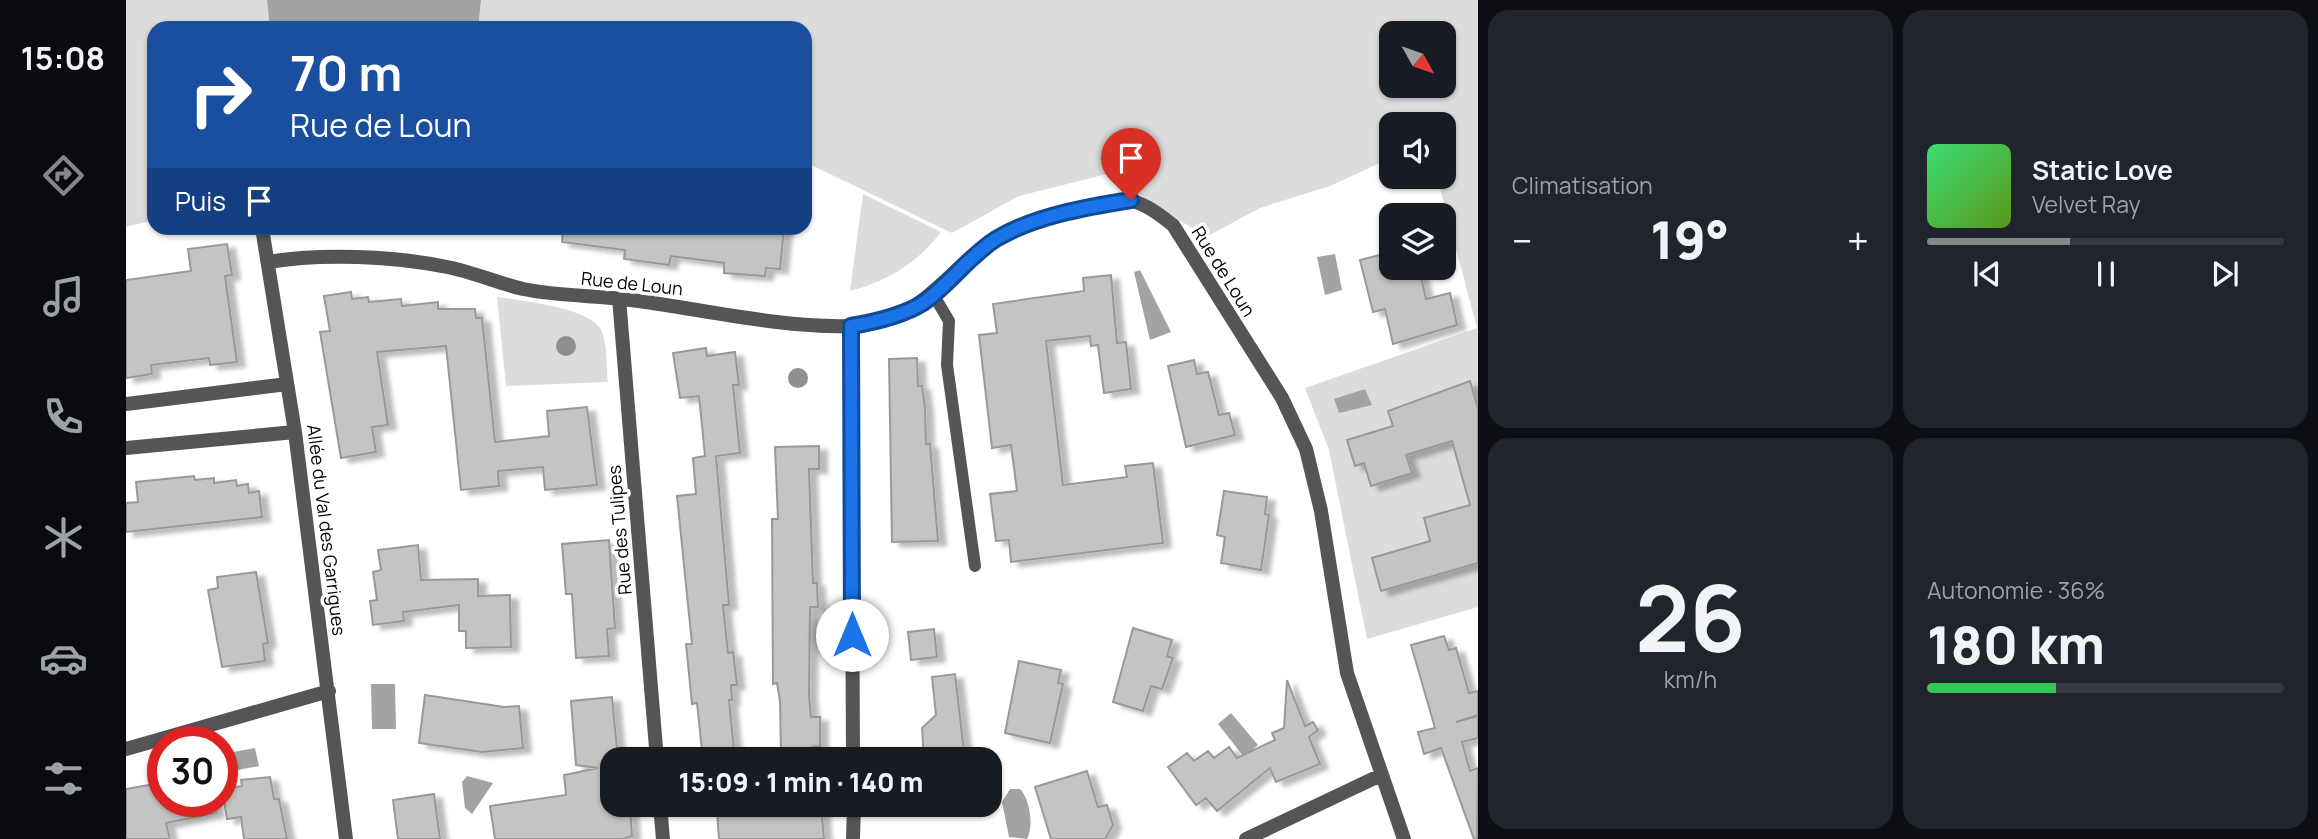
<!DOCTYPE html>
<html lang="fr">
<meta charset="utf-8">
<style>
body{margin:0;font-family:Manrope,sans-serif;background:#20242c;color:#f1f3f6;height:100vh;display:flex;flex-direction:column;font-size:26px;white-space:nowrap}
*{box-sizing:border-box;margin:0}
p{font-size:23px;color:#9ea1a6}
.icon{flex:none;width:38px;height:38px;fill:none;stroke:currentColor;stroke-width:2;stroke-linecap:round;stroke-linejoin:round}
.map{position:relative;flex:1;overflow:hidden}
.side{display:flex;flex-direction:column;gap:10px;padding:10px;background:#0d0f14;width:840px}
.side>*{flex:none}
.top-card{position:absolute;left:21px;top:21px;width:665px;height:214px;border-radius:21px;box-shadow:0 2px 5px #0004;background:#1a4fa0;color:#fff;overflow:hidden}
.needle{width:46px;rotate:130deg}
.tools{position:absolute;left:1253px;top:21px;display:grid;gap:14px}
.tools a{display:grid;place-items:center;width:77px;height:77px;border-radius:14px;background:#171b24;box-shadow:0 2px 5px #0004;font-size:35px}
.speed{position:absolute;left:21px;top:726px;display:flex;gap:14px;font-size:35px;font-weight:700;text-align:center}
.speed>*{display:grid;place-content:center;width:91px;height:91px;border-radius:50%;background:#171b24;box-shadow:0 2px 5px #0004;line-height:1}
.speed .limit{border:10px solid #d22;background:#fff;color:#111}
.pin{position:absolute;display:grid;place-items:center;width:60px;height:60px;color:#fff;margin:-72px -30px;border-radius:50% 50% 50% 0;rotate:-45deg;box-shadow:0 0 7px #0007}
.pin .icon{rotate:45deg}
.me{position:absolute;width:77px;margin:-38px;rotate:0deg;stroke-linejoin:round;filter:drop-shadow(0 0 5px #0008)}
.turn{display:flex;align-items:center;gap:24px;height:147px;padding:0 28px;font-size:32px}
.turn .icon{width:91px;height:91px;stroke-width:2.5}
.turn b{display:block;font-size:49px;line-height:60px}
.then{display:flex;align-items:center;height:66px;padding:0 28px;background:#0003;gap:14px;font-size:26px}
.big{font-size:52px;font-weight:800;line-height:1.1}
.side .tile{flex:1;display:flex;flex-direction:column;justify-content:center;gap:10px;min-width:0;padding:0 24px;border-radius:21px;background:#20242c}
.side .dial{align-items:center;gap:0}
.dial b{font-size:91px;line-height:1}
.song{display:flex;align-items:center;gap:21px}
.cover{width:84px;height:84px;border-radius:10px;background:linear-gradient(135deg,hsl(140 70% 55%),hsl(90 70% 35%))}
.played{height:7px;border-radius:4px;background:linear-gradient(90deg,#858687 40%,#363941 40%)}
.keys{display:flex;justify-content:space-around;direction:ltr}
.heat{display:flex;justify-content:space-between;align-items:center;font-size:38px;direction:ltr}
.charge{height:10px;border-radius:5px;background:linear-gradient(90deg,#34c759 36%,#363941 0)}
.side .tiles{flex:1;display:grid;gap:10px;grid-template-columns:repeat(2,1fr)}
.trip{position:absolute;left:474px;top:747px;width:402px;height:70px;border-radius:21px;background:#171b24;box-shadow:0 2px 5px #0004;font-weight:800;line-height:70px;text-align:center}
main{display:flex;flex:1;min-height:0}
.tab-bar{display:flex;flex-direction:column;width:126px;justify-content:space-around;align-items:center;background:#090b0e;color:#9ea1a6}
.tab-bar .icon{width:49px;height:49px}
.tab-bar .current{color:#858687}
.tab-bar b{font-size:32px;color:#f1f3f6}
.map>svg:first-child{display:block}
</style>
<main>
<nav class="tab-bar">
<b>15:08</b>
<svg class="icon current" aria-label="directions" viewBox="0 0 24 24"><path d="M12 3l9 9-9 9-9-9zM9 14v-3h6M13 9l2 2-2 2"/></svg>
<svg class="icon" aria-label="music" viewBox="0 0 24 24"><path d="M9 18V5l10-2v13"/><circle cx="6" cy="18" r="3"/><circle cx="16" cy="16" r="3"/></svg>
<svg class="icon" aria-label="phone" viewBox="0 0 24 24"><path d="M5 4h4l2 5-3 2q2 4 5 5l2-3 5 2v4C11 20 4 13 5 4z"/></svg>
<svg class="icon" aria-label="climate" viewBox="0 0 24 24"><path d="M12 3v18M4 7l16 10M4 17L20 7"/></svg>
<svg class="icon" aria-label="car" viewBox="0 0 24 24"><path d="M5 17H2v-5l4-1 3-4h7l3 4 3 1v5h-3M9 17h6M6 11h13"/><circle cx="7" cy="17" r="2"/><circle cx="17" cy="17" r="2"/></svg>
<svg class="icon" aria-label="filters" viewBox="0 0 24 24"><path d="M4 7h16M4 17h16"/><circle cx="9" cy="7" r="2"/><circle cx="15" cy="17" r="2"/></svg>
</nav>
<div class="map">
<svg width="1352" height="839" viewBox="0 0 1352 839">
<defs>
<filter id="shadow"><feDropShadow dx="8" dy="4.5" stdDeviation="2" flood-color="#0004"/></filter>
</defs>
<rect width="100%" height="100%" fill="#fff"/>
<path fill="#dcdcdc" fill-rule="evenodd" d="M 0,0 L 1352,0 L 1352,607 L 1241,639 L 1203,450 L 1179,388 L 1351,328 L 1311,177 L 1318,177 L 1318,124 L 1265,124 L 1265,158 L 1204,186 L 1134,208 L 1080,237 L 981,174 L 893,196 L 826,233 L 679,162 L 679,28 L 28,28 L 28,220 L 0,227 ZM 1265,33 L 1318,33 L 1318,86 L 1265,86 Z
M 737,194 L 815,232 C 790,264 762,281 724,291 Z
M 371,297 C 395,300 462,308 474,328 C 482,341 480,368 482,382 L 380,386 Z"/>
<path fill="#a3a3a3" d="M 141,0 L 355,0 L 352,28 L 144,28 Z
M 1209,254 L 1216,290 L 1199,295 L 1191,257 Z
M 1014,270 L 1045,332 L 1024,340 L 1008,272 Z
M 1239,389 L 1246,405 L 1213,413 L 1208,399 Z
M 245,684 L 269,684 L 270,729 L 246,729 Z
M 1105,713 L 1132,745 L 1118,757 L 1092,724 Z
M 129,748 L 133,766 L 96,773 L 96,754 Z
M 341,776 L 367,783 L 346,814 L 339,808 L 336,782 Z
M 884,789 L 894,789 C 904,799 908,827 901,839 L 883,837 L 876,802 Z"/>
<path fill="#c4c4c4" stroke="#999" stroke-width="2" filter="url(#shadow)" d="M 437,228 L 625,230 L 625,228 L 658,228 L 654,269 L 640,268 L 639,276 L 598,273 L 598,263 L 545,256 L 543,265 L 498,259 L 499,250 L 436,242 Z
M 101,244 L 106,275 L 99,276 L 111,362 L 84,365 L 83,358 L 25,365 L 26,374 L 0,378 L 0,280 L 65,271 L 62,249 Z
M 1265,252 L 1265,268 L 1293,268 L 1300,299 L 1324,293 L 1331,325 L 1267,344 L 1259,309 L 1247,312 L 1234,260 Z
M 985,275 L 991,343 L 1000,342 L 1005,389 L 978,393 L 972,345 L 965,346 L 964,336 L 920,341 L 937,485 L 1001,477 L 999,466 L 1027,463 L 1037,543 L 885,562 L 883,540 L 870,541 L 864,494 L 891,491 L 885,445 L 866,448 L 853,335 L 871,333 L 867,304 L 958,291 L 957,278 Z
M 225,292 L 226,299 L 242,297 L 243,302 L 275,299 L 276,306 L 312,302 L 312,309 L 349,309 L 350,318 L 356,318 L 369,442 L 423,436 L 421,411 L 461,407 L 471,485 L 419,490 L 417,467 L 372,471 L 373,486 L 335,490 L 320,346 L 251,352 L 262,425 L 246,427 L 250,452 L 215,458 L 194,332 L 204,331 L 198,296 Z
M 580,348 L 581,356 L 609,352 L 613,385 L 607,385 L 614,453 L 590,456 L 603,605 L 597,605 L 602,653 L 607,652 L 611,685 L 605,685 L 606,700 L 603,700 L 609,760 L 577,760 L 571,703 L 566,704 L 560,644 L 566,644 L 551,496 L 570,494 L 567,458 L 579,456 L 573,396 L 554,398 L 547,353 Z
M 791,358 L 792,386 L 796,386 L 799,408 L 800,444 L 804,444 L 812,541 L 766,542 L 763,359 Z
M 1068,360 L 1071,374 L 1082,372 L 1093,415 L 1103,413 L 1109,435 L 1060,447 L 1042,366 Z
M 1344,381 L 1352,409 L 1352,563 L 1255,591 L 1246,558 L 1304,541 L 1298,518 L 1344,505 L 1326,441 L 1280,455 L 1286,473 L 1245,486 L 1238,463 L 1229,466 L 1221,440 L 1267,426 L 1262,411 Z
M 693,446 L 693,469 L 683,469 L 687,583 L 691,583 L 692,607 L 684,607 L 683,695 L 685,717 L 694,717 L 694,746 L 686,747 L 686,760 L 663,760 L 663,753 L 655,754 L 654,701 L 651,683 L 647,684 L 646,519 L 652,519 L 649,447 Z
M 68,476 L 69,480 L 88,478 L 88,483 L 110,480 L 111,486 L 122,484 L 123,493 L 133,491 L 136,517 L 0,532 L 0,503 L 12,502 L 10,482 Z
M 1098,491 L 1141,497 L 1139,514 L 1143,515 L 1135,570 L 1095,563 L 1099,537 L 1091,535 Z
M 483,540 L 489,628 L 481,629 L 483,656 L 450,658 L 446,594 L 440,594 L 436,544 Z
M 292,545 L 295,580 L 352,579 L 352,596 L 384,595 L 385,647 L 340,648 L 340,631 L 333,631 L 333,605 L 277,612 L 278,621 L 247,625 L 244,601 L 251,600 L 247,572 L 255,570 L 252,550 Z
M 130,572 L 142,643 L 137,644 L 139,661 L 96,667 L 82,590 L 92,588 L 91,577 Z
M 1007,628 L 1046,640 L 1041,656 L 1047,658 L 1036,689 L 1025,686 L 1017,711 L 987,702 Z
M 808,629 L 811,657 L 785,660 L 782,632 Z
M 1318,636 L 1323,650 L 1330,648 L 1343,693 L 1352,691 L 1352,715 L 1330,722 L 1352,716 L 1352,738 L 1336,742 L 1344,771 L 1352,768 L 1351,839 L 1348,839 L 1315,748 L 1298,754 L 1292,732 L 1309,728 L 1285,645 Z
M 893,661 L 935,670 L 932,683 L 937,684 L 924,743 L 879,733 Z
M 829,674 L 839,760 L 798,760 L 796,728 L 810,715 L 806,677 Z
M 1161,680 L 1179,726 L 1187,722 L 1192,730 L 1183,737 L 1194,764 L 1150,782 L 1144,768 L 1091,811 L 1080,798 L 1070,805 L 1042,767 L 1061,753 L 1068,761 L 1082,751 L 1088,758 L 1103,747 L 1111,758 L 1149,740 L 1146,733 L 1158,728 Z
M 299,695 L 378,707 L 393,706 L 397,748 L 356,752 L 293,743 Z
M 486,697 L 492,760 L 486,760 L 486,808 L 504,807 L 506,836 L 497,839 L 369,839 L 364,806 L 440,795 L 438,775 L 472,768 L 450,765 L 445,701 Z
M 961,771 L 972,807 L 981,805 L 987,825 L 979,839 L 925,839 L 909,787 Z
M 144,777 L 148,799 L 153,799 L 161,839 L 118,839 L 115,817 L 101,819 L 96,789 L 116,786 L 115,780 Z
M 34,783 L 37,802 L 89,802 L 90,813 L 40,823 L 44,839 L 0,839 L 0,789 Z
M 308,794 L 314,839 L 272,839 L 267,800 Z
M 678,805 L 695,805 L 698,839 L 593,839 L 591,812 Z"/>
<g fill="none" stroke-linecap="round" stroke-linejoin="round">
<path stroke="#555" stroke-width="12" d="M 807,294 L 823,321 L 821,365 L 849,566"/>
<path stroke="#555" stroke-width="14" d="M 136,228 L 169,432 L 220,839
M 142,262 C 196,253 268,256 321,267 C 347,272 372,283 397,289 C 436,297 475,295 513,301 C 579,310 658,328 723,326 C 799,323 816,272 870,239 C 890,227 985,196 1006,201 C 1022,205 1035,216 1047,225 L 1156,398 L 1180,449 L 1195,511 L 1221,673 L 1278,839
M 493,298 L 531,760
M 725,326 L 727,760
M 0,404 L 161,384
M 0,448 L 169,432
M 0,749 L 203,691
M 534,805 L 537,839
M 727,839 L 728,805
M 1120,839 L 1255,775"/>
</g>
<g fill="#8f8f8f">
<circle cx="440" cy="346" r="10"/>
<circle cx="672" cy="378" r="10"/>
</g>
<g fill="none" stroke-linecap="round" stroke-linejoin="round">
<g stroke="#114b97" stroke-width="18">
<path id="route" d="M 726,635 L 725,326 C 749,322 776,316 797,303 C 823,285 843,256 870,239 C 908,216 961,207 1005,200"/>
</g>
<use href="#route" stroke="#1a73e8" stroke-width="12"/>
</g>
<g text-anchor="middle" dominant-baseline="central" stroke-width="7" stroke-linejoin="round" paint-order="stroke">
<g font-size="18" fill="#000" stroke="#fff">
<text transform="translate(1098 271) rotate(58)">Rue de Loun</text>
<text transform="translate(506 283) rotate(6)">Rue de Loun</text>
<text transform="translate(201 530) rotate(83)">Allée du Val des Garrigues</text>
<text transform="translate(493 530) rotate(-95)">Rue des Tulipes</text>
</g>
</g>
</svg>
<div class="tools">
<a><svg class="needle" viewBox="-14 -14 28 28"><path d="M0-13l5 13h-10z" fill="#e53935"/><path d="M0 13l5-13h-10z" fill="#9ea1a6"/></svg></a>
<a><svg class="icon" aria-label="sound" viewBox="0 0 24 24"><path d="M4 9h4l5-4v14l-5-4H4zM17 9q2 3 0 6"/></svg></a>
<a><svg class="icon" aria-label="layers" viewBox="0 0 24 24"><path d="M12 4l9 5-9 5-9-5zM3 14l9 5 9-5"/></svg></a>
</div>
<div class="speed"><div class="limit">30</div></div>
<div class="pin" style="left:1005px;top:200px;background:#d93025"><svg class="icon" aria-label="arrive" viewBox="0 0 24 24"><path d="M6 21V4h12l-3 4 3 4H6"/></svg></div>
<svg class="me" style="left:726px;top:635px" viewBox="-20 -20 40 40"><circle r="19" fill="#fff"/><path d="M0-13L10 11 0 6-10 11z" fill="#1a73e8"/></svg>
<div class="trip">15:09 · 1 min · 140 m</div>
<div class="top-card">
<div class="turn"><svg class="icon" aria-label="right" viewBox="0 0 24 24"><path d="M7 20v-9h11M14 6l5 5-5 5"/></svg><div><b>70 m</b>Rue de Loun</div></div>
<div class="then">Puis<svg class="icon" aria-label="arrive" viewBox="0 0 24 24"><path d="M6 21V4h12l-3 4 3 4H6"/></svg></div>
</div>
</div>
<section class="side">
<div class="tiles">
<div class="tile"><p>Climatisation</p>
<div class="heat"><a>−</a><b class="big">19°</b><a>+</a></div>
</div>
<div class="tile">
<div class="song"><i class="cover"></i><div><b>Static Love</b><p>Velvet Ray</p></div></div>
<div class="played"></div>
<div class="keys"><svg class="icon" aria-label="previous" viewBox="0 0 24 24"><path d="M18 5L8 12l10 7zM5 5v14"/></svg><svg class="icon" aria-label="pause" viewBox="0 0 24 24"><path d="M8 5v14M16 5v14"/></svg><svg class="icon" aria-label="next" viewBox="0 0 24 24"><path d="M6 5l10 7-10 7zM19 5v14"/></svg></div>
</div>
<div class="tile dial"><b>26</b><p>km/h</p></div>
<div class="tile"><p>Autonomie · 36%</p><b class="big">180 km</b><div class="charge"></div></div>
</div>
</section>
</main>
